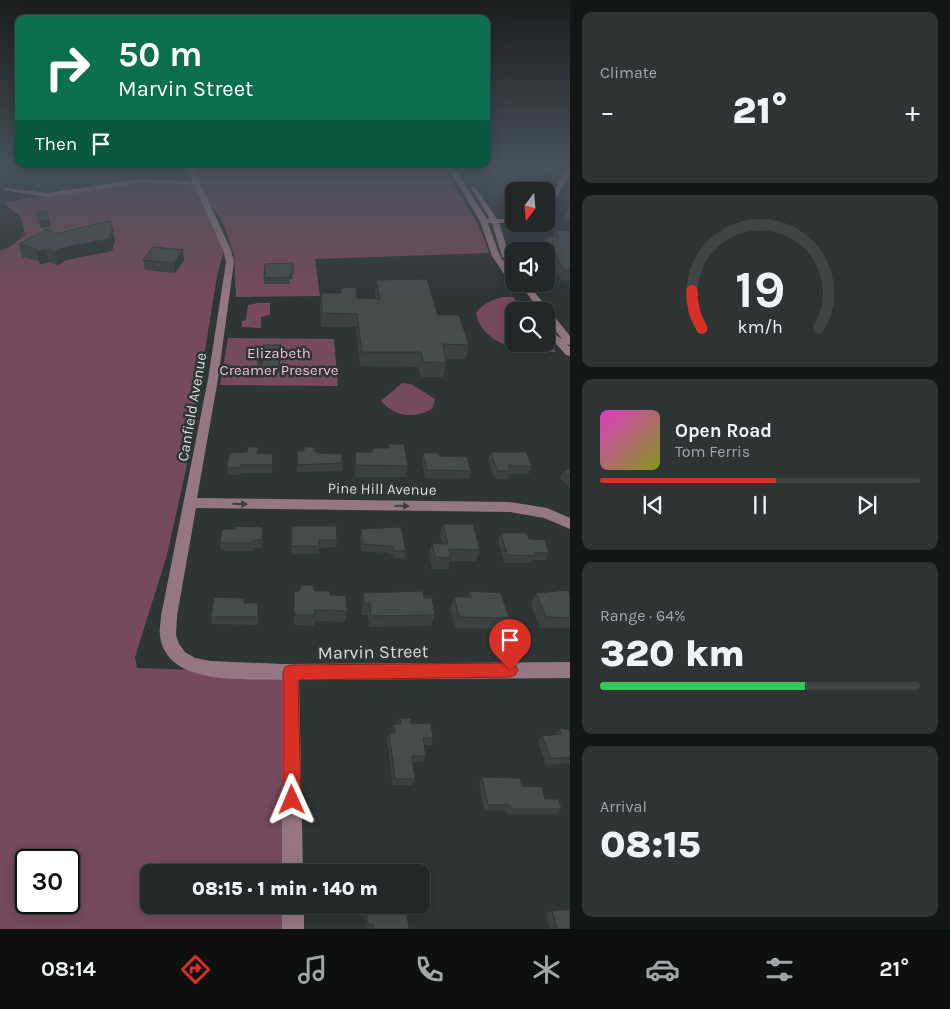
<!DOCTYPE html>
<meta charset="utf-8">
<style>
body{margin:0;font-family:Karla,sans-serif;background:#2e3434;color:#f1f3f6;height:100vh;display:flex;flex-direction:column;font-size:19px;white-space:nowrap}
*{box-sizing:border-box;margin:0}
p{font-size:16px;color:#a2a6a8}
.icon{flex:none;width:28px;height:28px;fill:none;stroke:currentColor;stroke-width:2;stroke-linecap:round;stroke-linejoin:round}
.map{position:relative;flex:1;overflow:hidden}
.drawer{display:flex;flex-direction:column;gap:12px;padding:12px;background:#131616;width:380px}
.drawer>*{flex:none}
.hud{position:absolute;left:15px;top:15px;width:475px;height:152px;border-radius:10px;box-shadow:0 2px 12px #0003,0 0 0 1px #3f4445;background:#0b6e4f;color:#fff;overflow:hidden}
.needle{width:32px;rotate:196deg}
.fabs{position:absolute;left:505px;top:182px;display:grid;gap:10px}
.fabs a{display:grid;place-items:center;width:50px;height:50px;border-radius:10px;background:#222828;box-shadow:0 2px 12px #0003,0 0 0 1px #3f4445;font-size:25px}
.speed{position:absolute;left:15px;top:849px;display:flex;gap:10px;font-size:25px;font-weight:700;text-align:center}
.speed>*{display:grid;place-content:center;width:65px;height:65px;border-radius:50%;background:#222828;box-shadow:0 2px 12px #0003,0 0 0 1px #3f4445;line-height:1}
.speed .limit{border:2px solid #111;border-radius:8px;background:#fff;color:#111}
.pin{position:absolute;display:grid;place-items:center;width:42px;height:42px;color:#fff;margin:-51px -21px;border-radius:50% 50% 50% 0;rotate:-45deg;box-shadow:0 0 5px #0007}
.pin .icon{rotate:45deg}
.me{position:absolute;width:55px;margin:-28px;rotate:359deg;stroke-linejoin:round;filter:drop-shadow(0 0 4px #0008)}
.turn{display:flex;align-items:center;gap:18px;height:105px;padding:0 20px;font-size:22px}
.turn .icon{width:65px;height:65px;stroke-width:2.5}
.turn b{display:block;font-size:35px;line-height:42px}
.then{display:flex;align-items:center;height:48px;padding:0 20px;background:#0003;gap:10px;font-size:19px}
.big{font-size:38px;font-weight:800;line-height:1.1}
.drawer .card{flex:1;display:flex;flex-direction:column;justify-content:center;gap:8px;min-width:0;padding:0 18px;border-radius:10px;background:#2e3434}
.drawer .dial{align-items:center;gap:0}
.dial svg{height:130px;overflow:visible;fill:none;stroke:#3f4445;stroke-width:7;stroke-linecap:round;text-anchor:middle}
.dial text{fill:#f1f3f6;stroke:none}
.song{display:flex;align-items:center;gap:15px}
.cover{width:60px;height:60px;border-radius:8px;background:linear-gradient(135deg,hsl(310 70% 55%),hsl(70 70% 35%))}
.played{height:5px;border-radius:2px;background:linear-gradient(90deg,#d93025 55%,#3f4445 55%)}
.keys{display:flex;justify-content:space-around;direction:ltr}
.heat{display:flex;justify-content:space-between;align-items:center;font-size:28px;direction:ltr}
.charge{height:8px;border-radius:4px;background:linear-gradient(90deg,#34c759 64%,#3f4445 0)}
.trip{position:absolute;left:140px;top:864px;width:290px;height:50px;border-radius:10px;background:#222828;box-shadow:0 2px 12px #0003,0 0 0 1px #3f4445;font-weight:800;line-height:50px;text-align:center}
.dock{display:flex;height:80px;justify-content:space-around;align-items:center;background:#0e1010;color:#a2a6a8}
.dock .icon{width:35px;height:35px}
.dock .on{color:#d93025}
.dock b{font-size:22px;color:#f1f3f6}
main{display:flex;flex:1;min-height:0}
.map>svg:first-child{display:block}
</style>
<main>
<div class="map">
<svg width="570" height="929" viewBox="0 0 570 929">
<rect width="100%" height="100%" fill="#2e3535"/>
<path fill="#754a5c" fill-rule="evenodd" d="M 190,166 L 444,166 C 458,197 480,219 489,253 L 315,259 L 320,296 L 236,297 L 234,255 L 223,222 L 208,201 Z
M 158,183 L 195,185 L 224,250 L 217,276 L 186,469 L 167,555 L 135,657 L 137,668 L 283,673 L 285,872 L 149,872 L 149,905 L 285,905 L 286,929 L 0,929 L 0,251 L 14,244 L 25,235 L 21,217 L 8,207 L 5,202 L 118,185 ZM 26,860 L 69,860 L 69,902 L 26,902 Z
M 502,297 L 513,297 L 524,311 L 514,311 L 514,344 L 546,344 L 546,339 L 556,352 C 528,353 482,347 476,313 C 483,303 491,301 502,297 Z
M 258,303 L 270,303 L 270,315 L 261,317 L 261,328 L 242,327 L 242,321 L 246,320 L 248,305 Z
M 228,338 L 334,339 L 338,386 L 220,385 Z
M 402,383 L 411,384 L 435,399 L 432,409 C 414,419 395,417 381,401 Z"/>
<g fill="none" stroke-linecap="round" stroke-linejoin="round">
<path fill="#957783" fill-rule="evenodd" d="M 186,166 L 192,166 L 199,181 L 202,183 L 201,185 L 231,250 L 234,262 L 218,379 L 197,498 L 510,502 L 547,508 L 570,518 L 570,529 L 544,518 L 510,512 L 196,508 L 177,616 L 176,635 L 179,644 L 185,652 L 195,658 L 211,661 L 283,664 L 570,662 L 570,678 L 299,680 L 303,872 L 282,872 L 282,680 C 244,678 166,687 160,635 C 159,629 161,622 161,616 L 208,379 L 226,262 L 223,250 L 194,185 L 140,183 L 48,197 L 3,190 L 6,188 L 48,193 L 140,179 L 192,181 Z
M 447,166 L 453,166 L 487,219 L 490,219 L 471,187 L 475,187 L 497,219 L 514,219 L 514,223 L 499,223 L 510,257 L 506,259 L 502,257 L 492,223 L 488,223 L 500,256 L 514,275 L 514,284 L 517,284 L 511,284 L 492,256 L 480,221 Z
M 570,166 L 570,173 L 550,209 L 546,211 L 546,203 L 567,168 Z
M 520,284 L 528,284 L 570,336 L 570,345 L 567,344 L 570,347 L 570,356 L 566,355 L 551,338 L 556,335 L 562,339 L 546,319 L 546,311 L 540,311 Z
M 282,905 L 304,905 L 304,929 L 282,929 Z"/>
</g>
<path fill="#3b4141" d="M 88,166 L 115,166 L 116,169 L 89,171 Z
M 480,166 L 498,166 L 510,176 L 514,191 L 514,206 L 510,205 L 489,195 L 490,189 L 495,188 Z
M 555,230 L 570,231 L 570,281 L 561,280 L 552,265 L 547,263 L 546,251 L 542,251 L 541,246 L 544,237 L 553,237 Z
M 55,234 L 115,241 L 112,251 L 66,260 L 58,265 L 49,262 L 40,264 L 39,261 L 22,257 L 19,244 Z
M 143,260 L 184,260 L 175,273 L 145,270 Z
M 293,263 L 293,279 L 290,279 L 290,284 L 264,284 L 264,278 Z
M 376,280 L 438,315 L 469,345 L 466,359 L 446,359 L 446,363 L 443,377 L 421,377 L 418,367 L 360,366 L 356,327 L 321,327 L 320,306 L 321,293 L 340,293 L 340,288 L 357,298 L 376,299 L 375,294 Z
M 281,353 L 279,374 L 262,374 L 262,367 L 257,367 L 257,360 Z
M 388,444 L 408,466 L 406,477 L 355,477 L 354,463 L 355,452 L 372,452 L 388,448 Z
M 258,447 L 258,453 L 273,461 L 272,473 L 241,473 L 241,475 L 228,475 L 227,467 Z
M 297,451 L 315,451 L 342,463 L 342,471 L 297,472 Z
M 491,452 L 532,466 L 529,474 L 509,474 L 507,479 L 494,479 L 488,460 Z
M 423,453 L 440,456 L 471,471 L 469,479 L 425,478 L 422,461 Z
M 570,468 L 570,488 L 560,478 L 564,471 Z
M 443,524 L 480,550 L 476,561 L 450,561 L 448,569 L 432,569 L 429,555 L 432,543 L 442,544 L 440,535 Z
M 292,526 L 337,540 L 336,547 L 319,548 L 319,554 L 291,554 Z
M 263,527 L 262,548 L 254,548 L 254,551 L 221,551 L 220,543 L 235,529 Z
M 361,529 L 406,551 L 405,558 L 393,558 L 393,555 L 386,553 L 361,551 L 360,537 Z
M 501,533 L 529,539 L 549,553 L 546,560 L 533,560 L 531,563 L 504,563 L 498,540 Z
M 294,591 L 315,591 L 330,595 L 347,611 L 345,622 L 315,621 L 314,626 L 294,625 Z
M 470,591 L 509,618 L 504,629 L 455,628 L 450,608 L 454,597 L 467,597 Z
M 363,593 L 424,598 L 435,615 L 431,626 L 369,627 L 368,615 L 362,615 L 362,604 Z
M 536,593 L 570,595 L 570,628 L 540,628 L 531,604 Z
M 245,603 L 258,603 L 258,625 L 212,624 L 211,617 Z
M 400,718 L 411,724 L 433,738 L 431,745 L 424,745 L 426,756 L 423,762 L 412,762 L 415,779 L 412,785 L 393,785 L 387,739 L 389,733 L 392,733 L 392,731 L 394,724 L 398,724 Z
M 559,729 L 570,729 L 570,763 L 546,765 L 538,742 L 542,736 L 555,735 Z
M 482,777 L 522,786 L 562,809 L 557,814 L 507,814 L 506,811 L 484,810 L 479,783 Z
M 364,905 L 402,905 L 404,914 L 409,929 L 371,929 L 371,928 L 366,928 Z
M 552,910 L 570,929 L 550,929 L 546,914 Z"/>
<path fill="#303535" d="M 549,166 L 550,166 L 534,191 L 532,191 Z
M 570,219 L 570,226 L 560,227 L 562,220 Z
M 49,220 L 51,226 L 41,228 L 39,221 Z
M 113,228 L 115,241 L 112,251 L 66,260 L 58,265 L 55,252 L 62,248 Z
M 45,250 L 49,262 L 40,264 L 36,251 Z
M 183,250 L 184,260 L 175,273 L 174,263 Z"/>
<path fill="#454c4c" stroke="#303535" d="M 485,166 L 503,167 L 510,176 L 517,166 L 549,166 L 532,191 L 514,191 L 514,200 L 512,200 L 490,189 L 499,188 Z
M 570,205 L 570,219 L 562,220 Z
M 46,211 L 49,220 L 39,221 L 37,212 Z
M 109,221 L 113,228 L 109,239 L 62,248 L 55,252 L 45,250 L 36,251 L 36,249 L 19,244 L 47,229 L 55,234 Z
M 555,230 L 570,231 L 570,271 L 564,270 L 556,255 L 550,253 L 544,237 L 559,237 Z
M 153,247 L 183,250 L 174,263 L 143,260 Z
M 293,263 L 293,273 L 290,273 L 290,277 L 264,278 L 265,264 Z
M 427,279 L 438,315 L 459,315 L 469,345 L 443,344 L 446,363 L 423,362 L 421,352 L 362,352 L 357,314 L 322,313 L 321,293 L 341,293 L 340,288 L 356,287 L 357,298 L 380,299 L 376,280 Z
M 263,345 L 281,345 L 279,367 L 262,367 L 262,360 L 257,360 L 258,350 L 263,350 Z
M 388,444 L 404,444 L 408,466 L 356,465 L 355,452 L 372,452 L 373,448 L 389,448 Z
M 248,447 L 258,447 L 257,453 L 273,454 L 272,465 L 240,465 L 240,468 L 227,467 L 229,453 L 247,452 Z
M 304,447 L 315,447 L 315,451 L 319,453 L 342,454 L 342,463 L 298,465 L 297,451 L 304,451 Z
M 491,452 L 526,452 L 532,466 L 509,466 L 510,471 L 497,471 Z
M 423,453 L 439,453 L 440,456 L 467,457 L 471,471 L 427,470 Z
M 570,468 L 570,477 L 564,471 Z
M 443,524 L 473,524 L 480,550 L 449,549 L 451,558 L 435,557 L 432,543 L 448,544 Z
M 235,526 L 263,527 L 262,540 L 253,540 L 253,543 L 220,543 L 222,529 L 235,529 Z
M 292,526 L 336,526 L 337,540 L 319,540 L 319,546 L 291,546 Z
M 401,527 L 406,551 L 394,551 L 394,547 L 388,546 L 362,544 L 361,529 Z
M 501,533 L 527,533 L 529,539 L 545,540 L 549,553 L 534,553 L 535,556 L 507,555 Z
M 301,585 L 312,585 L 315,591 L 330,591 L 330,595 L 346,596 L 347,611 L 315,610 L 315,615 L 294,615 L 294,591 L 299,591 Z
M 568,590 L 570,595 L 570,618 L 546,617 L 536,593 Z
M 423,591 L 424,598 L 432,598 L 435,615 L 371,616 L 370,604 L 364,604 L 363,593 Z
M 470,591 L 501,593 L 509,618 L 459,617 L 454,597 L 471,597 Z
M 214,597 L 244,598 L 244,603 L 258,603 L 258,617 L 211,617 Z
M 400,718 L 411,718 L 411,724 L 431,723 L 433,738 L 423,738 L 426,756 L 412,756 L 415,779 L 395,779 L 389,733 L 395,733 L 394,724 L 401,724 Z
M 559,729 L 570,729 L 570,757 L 551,759 L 542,736 L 561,734 Z
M 482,777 L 520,778 L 522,786 L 542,787 L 545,799 L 558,799 L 562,809 L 511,809 L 510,805 L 488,805 Z
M 366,905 L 402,905 L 404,914 L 407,914 L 409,929 L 374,929 L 373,924 L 368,925 Z
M 552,910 L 570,910 L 570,929 L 557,929 Z"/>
<defs><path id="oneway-solid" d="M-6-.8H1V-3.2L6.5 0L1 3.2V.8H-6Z" transform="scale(1.25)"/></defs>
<g fill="#3d3f41">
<use href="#oneway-solid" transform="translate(240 504) rotate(1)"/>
<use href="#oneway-solid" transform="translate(402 506) rotate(1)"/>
</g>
<linearGradient id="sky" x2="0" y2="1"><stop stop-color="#191d1d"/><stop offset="0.56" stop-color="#46515c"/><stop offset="1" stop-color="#46515c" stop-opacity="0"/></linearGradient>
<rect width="570" height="296" fill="url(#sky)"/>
<path fill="#d93025" stroke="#8d1f18" d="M 510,663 L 515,665 L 518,670 L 515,675 L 510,677 L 298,680 L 301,800 L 298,806 L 292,809 L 285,806 L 283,800 L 283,672 L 285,667 L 290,665 Z"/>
<g text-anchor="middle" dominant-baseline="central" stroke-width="5" stroke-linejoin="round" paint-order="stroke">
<g font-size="15" fill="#f8bed6" stroke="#2e3535">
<text x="279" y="353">Elizabeth<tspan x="279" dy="17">Creamer Preserve</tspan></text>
</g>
<g font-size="15" fill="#d8dcdc" stroke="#2e3535">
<text transform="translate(192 407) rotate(-80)">Canfield Avenue</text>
<text transform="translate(382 489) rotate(1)">Pine Hill Avenue</text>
</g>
<g font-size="18" fill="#d8dcdc" stroke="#2e3535">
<text transform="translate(373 652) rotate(-1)">Marvin Street</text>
</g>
</g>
</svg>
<div class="fabs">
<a><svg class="needle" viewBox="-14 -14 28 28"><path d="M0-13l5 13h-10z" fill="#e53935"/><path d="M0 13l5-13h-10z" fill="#a2a6a8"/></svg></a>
<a><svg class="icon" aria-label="sound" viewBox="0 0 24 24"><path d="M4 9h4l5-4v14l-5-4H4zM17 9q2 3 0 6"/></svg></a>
<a><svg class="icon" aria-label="search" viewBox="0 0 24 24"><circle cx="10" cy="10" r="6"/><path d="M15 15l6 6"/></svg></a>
</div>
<div class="speed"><div class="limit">30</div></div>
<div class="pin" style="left:510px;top:670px;background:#d93025"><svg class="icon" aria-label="arrive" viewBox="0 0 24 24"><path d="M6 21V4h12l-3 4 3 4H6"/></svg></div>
<svg class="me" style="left:292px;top:800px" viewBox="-20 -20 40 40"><path d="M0-17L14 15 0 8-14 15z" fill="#d93025" stroke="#fff" stroke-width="4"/></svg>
<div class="trip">08:15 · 1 min · 140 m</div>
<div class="hud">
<div class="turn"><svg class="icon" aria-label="right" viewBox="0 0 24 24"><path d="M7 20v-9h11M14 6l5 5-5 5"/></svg><div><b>50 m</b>Marvin Street</div></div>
<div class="then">Then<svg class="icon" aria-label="arrive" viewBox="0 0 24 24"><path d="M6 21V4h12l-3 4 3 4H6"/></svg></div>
</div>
</div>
<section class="drawer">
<div class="card"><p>Climate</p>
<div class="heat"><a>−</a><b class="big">21°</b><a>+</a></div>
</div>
<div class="card dial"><svg viewBox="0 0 100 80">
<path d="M14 69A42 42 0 1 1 86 69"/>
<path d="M14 69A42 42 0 0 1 8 46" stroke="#d93025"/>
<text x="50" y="56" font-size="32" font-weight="700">19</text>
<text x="50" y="72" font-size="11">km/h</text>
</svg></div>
<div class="card">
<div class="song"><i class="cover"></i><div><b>Open Road</b><p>Tom Ferris</p></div></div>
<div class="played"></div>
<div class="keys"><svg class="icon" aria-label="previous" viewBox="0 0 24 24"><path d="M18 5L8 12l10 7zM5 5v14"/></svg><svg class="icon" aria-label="pause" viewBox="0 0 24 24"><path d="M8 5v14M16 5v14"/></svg><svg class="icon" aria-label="next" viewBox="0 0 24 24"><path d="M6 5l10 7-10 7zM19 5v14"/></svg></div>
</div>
<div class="card"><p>Range · 64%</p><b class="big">320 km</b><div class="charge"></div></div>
<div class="card"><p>Arrival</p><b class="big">08:15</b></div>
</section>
</main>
<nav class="dock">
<b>08:14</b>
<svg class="icon on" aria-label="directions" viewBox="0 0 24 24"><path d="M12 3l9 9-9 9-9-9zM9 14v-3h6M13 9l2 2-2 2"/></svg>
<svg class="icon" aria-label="music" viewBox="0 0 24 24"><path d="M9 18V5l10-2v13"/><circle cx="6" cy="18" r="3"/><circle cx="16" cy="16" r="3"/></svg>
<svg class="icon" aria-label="phone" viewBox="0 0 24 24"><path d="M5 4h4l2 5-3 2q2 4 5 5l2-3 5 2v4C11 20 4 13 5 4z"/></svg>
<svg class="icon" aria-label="climate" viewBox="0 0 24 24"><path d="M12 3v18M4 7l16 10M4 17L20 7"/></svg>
<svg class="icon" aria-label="car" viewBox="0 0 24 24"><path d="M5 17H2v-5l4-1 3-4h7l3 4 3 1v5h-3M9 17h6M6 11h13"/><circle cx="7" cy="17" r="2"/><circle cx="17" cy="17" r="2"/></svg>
<svg class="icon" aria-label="filters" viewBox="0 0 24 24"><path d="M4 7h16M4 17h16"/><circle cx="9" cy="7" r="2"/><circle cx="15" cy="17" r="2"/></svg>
<b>21°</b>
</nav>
